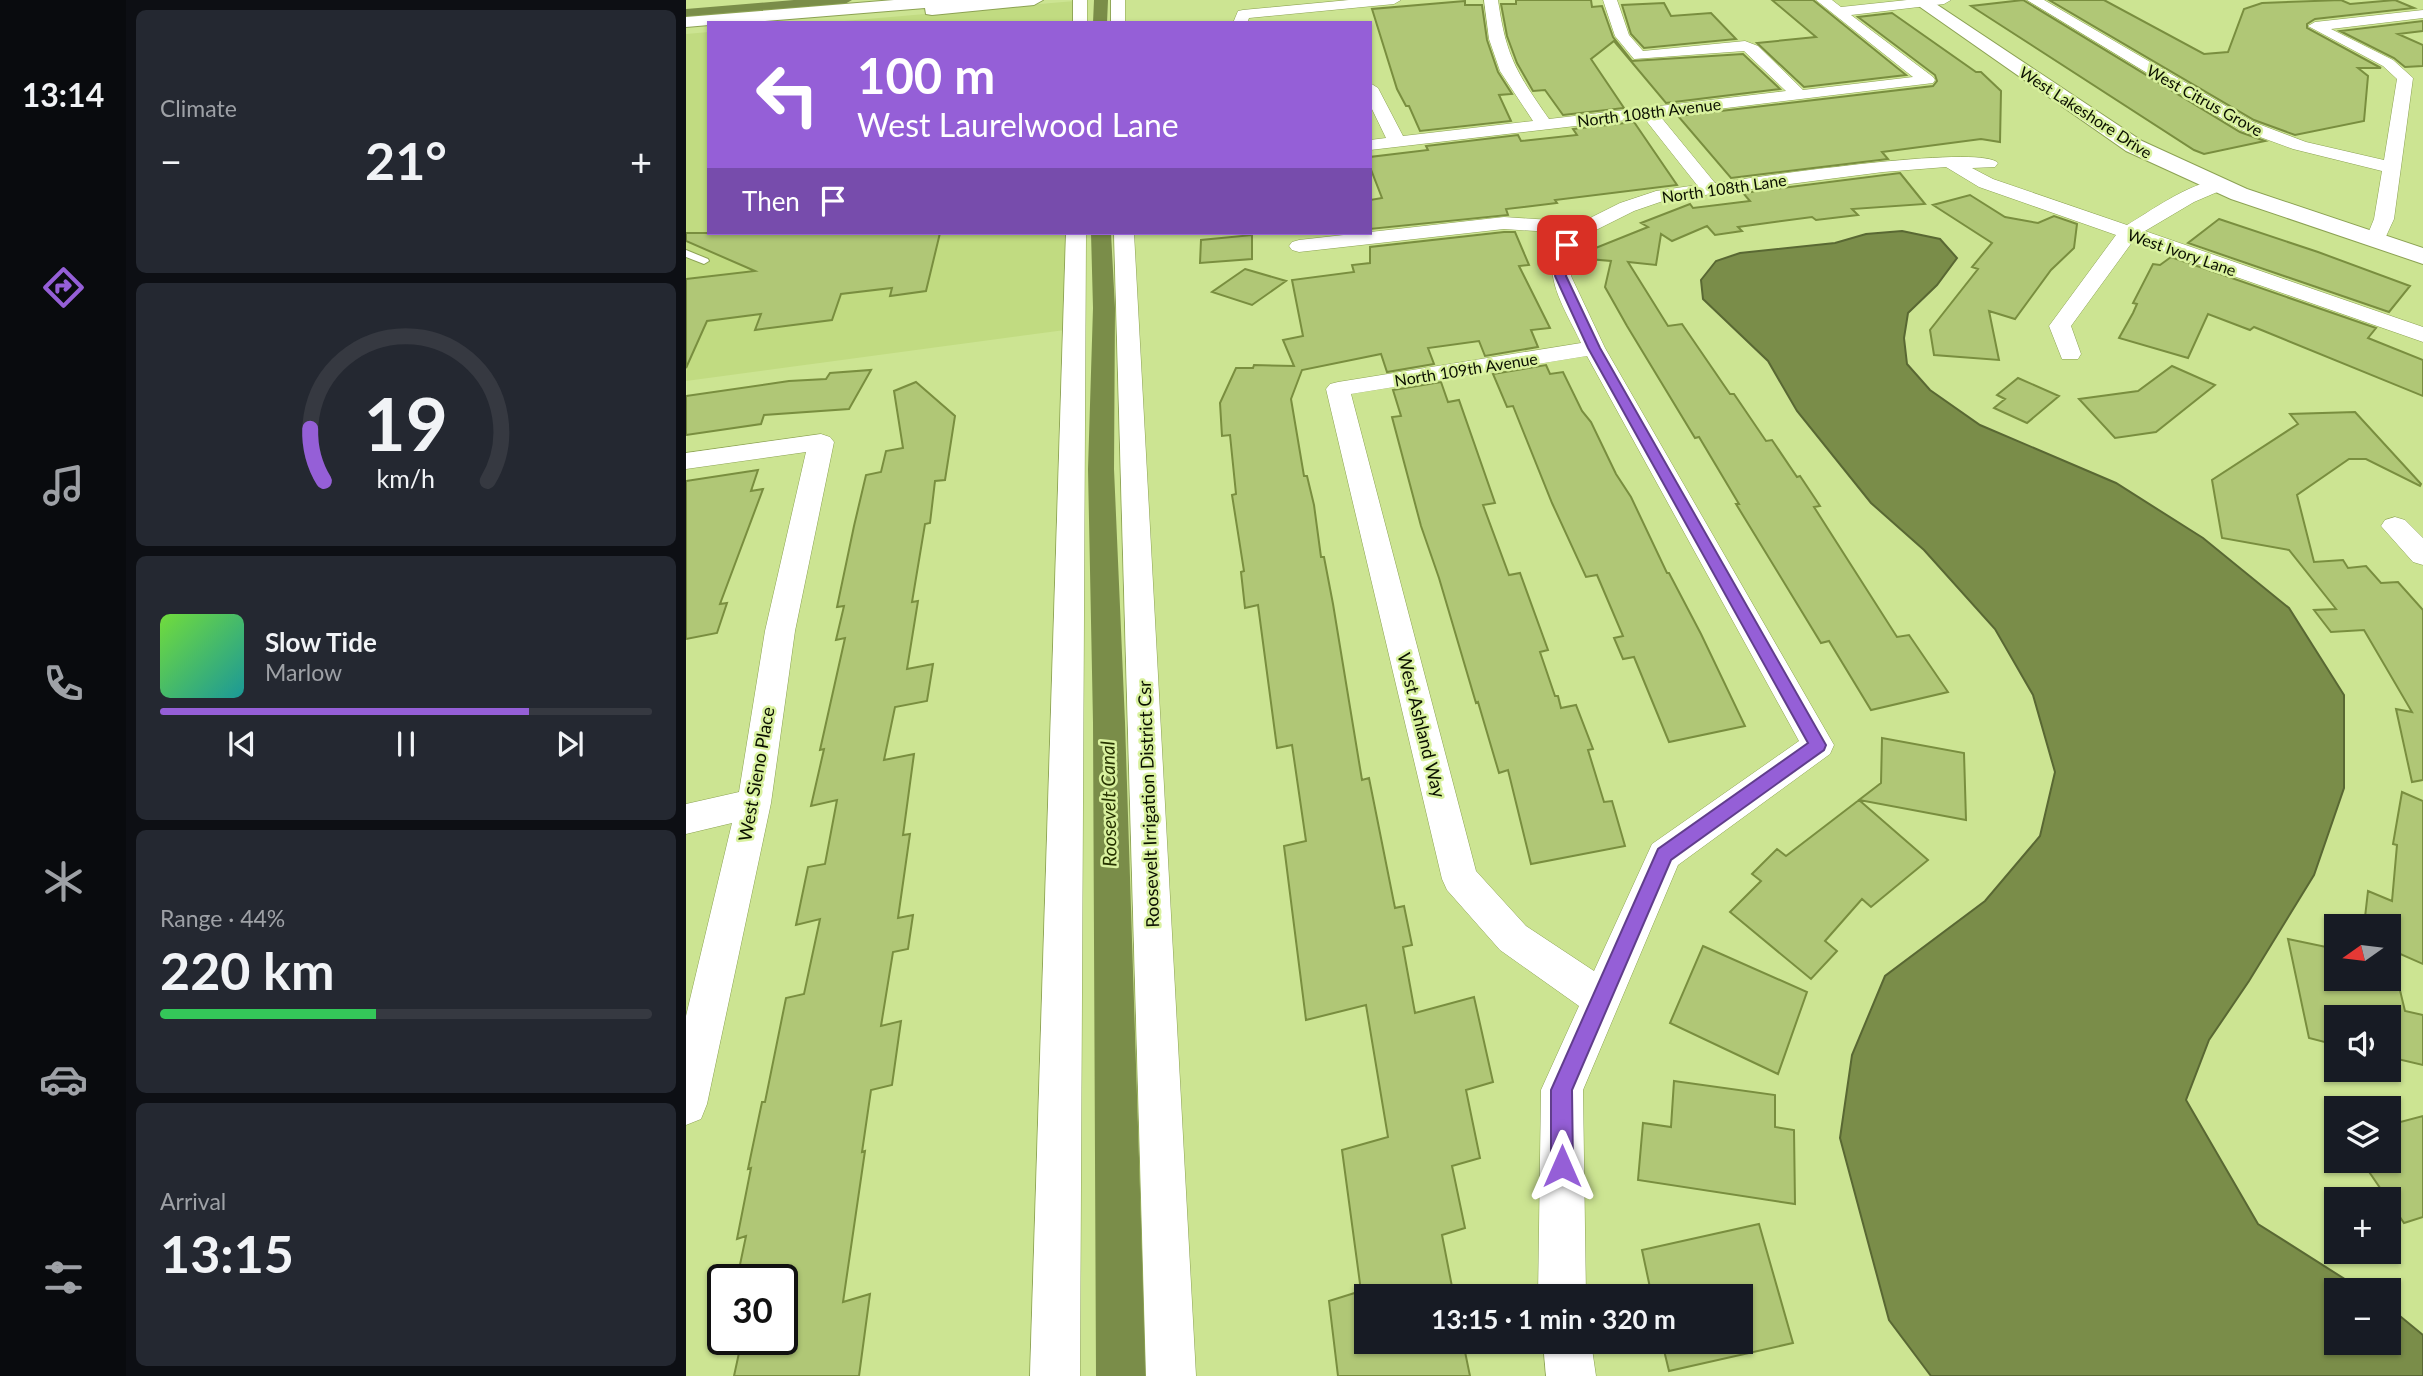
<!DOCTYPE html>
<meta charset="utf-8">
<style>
body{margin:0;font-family:Lato,sans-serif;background:#242831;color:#f1f3f6;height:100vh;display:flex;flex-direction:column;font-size:26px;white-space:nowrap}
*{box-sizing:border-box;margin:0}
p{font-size:23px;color:#9ea1a6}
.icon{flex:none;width:38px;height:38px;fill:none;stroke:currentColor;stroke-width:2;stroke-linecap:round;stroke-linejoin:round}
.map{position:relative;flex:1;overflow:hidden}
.side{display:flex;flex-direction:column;gap:10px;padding:10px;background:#0d0f14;width:560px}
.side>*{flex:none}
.banner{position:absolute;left:21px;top:21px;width:665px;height:214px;border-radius:0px;box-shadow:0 2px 5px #0004;background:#955fd7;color:#fff;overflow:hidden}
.needle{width:46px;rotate:256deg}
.fabs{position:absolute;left:1638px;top:914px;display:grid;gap:14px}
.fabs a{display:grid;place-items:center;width:77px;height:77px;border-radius:0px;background:#171b24;box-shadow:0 2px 5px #0004;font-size:35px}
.speed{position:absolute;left:21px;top:1264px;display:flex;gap:14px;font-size:35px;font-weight:700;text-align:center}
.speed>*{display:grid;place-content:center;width:91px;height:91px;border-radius:50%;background:#171b24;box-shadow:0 2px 5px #0004;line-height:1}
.speed .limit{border:4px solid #111;border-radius:10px;background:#fff;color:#111}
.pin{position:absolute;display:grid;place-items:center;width:60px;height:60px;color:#fff;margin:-30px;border-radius:14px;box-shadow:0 4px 10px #0006}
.me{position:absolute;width:77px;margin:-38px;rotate:0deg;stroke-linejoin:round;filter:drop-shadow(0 0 5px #0008)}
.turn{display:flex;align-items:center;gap:24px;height:147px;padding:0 35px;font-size:32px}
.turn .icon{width:91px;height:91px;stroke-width:2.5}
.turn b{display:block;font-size:49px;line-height:60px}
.then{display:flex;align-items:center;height:66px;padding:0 35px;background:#0003;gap:14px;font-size:26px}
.big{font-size:52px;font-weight:700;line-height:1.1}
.side .tile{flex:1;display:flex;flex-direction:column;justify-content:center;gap:10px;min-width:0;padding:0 24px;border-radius:10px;background:#242831}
.side .dial{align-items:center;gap:0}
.dial svg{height:182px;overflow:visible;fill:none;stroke:#363941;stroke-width:7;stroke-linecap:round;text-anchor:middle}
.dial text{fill:#f1f3f6;stroke:none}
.song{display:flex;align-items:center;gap:21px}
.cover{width:84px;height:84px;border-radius:10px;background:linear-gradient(135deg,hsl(100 70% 55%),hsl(180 70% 35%))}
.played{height:7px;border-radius:4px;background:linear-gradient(90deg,#955fd7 75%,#363941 75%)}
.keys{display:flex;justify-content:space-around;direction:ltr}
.heat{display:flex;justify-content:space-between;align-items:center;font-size:38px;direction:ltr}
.charge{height:10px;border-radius:5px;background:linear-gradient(90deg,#34c759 44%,#363941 0)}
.trip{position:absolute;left:668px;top:1284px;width:399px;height:70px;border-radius:0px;background:#171b24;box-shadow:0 2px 5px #0004;font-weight:700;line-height:70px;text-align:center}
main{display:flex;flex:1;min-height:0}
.tab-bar{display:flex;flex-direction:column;width:126px;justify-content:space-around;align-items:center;background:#090b0e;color:#9ea1a6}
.tab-bar .icon{width:49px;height:49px}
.tab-bar .on{color:#955fd7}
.tab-bar b{font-size:32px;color:#f1f3f6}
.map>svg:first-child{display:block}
</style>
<main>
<nav class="tab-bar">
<b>13:14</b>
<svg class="icon on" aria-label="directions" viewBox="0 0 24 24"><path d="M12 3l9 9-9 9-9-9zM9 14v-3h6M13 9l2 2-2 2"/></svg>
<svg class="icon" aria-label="music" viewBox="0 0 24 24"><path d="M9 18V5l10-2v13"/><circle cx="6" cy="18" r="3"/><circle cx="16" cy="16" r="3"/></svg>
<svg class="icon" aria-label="phone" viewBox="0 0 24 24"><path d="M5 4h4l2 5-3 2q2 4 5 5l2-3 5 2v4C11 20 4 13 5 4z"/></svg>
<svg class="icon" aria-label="climate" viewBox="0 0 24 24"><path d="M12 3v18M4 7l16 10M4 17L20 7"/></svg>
<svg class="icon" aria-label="car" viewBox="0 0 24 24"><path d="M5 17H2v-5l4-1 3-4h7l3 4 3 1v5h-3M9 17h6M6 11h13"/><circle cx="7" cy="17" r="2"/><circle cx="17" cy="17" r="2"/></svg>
<svg class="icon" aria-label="filters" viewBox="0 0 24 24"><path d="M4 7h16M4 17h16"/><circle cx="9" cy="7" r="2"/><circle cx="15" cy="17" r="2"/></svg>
</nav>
<section class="side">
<div class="tile"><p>Climate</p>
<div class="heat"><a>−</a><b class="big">21°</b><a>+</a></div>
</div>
<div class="tile dial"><svg viewBox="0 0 100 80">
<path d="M14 69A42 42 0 1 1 86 69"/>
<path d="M14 69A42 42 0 0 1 8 46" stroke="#955fd7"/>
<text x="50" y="56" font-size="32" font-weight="700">19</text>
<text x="50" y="72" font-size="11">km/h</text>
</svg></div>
<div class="tile">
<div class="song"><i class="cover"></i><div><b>Slow Tide</b><p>Marlow</p></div></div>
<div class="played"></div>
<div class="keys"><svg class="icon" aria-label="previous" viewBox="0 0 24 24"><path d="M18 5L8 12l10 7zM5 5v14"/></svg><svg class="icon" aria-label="pause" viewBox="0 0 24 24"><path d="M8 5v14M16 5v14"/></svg><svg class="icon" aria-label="next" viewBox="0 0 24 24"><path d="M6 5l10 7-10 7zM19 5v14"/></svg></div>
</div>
<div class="tile"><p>Range · 44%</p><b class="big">220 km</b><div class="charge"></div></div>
<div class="tile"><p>Arrival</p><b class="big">13:15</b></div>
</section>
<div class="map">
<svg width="1737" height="1376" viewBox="0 0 1737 1376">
<rect width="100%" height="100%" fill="#cce492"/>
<path fill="#c1db81" d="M 389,1 L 389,23 L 135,23 Z
M 23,32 L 23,233 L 383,233 L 379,330 L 0,381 L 0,34 Z"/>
<path fill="#7a8d49" stroke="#596833" stroke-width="2" d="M 1216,231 L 1254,239 L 1271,258 L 1251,285 L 1222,313 L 1218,338 L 1221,364 L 1244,390 L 1294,425 L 1430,483 L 1517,538 L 1603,608 L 1658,695 L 1658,788 L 1628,875 L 1563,981 L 1523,1040 L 1500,1100 L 1572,1224 L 1676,1290 L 1650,1290 L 1650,1342 L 1703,1342 L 1703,1307 L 1737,1335 L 1737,1376 L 1245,1376 L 1203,1320 L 1154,1138 L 1166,1055 L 1199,976 L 1299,901 L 1354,836 L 1369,772 L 1347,695 L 1309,629 L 1238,550 L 1185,503 L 1111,411 L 1082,361 L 1017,299 L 1015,280 L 1030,261 L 1054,253 L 1149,243 L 1180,234 Z"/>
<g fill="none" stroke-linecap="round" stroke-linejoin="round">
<path fill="#7a8d49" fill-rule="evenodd" d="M 108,0 L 166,0 L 159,4 L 0,17 L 0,9 Z
M 408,0 L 422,0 L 421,23 L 407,23 Z
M 405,233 L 425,233 L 429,308 L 428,469 L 439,722 L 460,1376 L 410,1376 L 407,722 L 402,469 L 407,308 Z"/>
</g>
<path fill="#b0c776" stroke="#798e3f" stroke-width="2" d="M 830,0 L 905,0 L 906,7 L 916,6 L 927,37 L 946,61 L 1057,54 L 1094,89 L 980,103 L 928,41 L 905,59 L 938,108 L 877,115 L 859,90 L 847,91 L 831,63 L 821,36 L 815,4 L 830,4 Z
M 1086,0 L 1127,0 L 1220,75 L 1118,87 L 1071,43 L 1130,37 Z
M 1337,0 L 1554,132 L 1579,141 L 1518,154 L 1508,150 L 1285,6 Z
M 1363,0 L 1418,0 L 1518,54 L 1542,52 L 1558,9 L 1576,3 L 1655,0 L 1664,4 L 1709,0 L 1728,8 L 1629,19 L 1621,24 L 1621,28 L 1695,68 L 1672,68 L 1682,76 L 1678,121 L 1609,135 L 1568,120 Z
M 779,1 L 779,5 L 796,5 L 801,40 L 812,72 L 826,94 L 813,95 L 825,121 L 734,131 L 723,106 L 720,106 L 711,89 L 686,9 Z
M 978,3 L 985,16 L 1025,13 L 1050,39 L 958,48 L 945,34 L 936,5 Z
M 1206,13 L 1290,72 L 1295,72 L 1315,91 L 1314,142 L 1295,139 L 1196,152 L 1202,159 L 1045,178 L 992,116 L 1247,86 L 1251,81 L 1249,75 L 1172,17 Z
M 1737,21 L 1737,31 L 1712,34 L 1737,45 L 1737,66 L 1719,67 L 1708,58 L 1654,31 Z
M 948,122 L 991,185 L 869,200 L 871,203 L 820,209 L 822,215 L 684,229 L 684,200 L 696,198 L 684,167 L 684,157 L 742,150 L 740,146 L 832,135 L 835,141 L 891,135 L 887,129 Z
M 1214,173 L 1239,204 L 1166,209 L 1172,215 L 1130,220 L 1126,217 L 1052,227 L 1056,231 L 1029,235 L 1021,226 L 986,241 L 975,234 L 970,265 L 942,262 L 982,326 L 996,324 L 1044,394 L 1048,394 L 1080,441 L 1086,440 L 1111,477 L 1114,476 L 1134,506 L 1128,507 L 1211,637 L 1223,635 L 1262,692 L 1185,710 L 1143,641 L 1135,643 L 1050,504 L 1053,504 L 1013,437 L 1009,438 L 941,326 L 919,287 L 925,261 L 891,258 L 892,255 L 962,227 L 955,223 L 1004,204 L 1007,208 L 1064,201 L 1057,193 Z
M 1284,195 L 1319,217 L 1352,223 L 1368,216 L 1391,224 L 1388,248 L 1365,270 L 1329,319 L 1303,311 L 1313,360 L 1248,355 L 1244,330 L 1292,269 L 1286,267 L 1306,243 L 1247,205 Z
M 1533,219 L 1632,252 L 1724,286 L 1703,312 L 1502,243 Z
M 818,232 L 829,232 L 843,265 L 833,266 L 864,328 L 845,330 L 852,347 L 799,356 L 793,341 L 742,348 L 748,364 L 701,372 L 695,354 L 616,370 L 605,399 L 618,476 L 621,476 L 628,505 L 635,557 L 638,557 L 647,604 L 676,780 L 683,778 L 709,908 L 718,906 L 726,945 L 717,947 L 729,1013 L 788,997 L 807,1082 L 780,1090 L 794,1158 L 766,1166 L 779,1228 L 756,1235 L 768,1297 L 681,1297 L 681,1342 L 777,1342 L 784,1376 L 652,1376 L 643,1301 L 675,1291 L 656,1150 L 702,1137 L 680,1005 L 620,1020 L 598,846 L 620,841 L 606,745 L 591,748 L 572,605 L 559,608 L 555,572 L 558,571 L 546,495 L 550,494 L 544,435 L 536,436 L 534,403 L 550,368 L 567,368 L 568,365 L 608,366 L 597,340 L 617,336 L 606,280 L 668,272 L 666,265 L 684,263 L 684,247 Z
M 0,233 L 254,233 L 240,291 L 204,296 L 206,288 L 155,294 L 146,320 L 69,330 L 75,314 L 21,321 L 0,368 L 0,279 L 69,271 L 0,241 Z
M 566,235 L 566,259 L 514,263 L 515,240 Z
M 1485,257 L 1690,328 L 1682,338 L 1737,360 L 1737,396 L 1568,327 L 1564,330 L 1522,314 L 1502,358 L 1433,338 L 1447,313 L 1451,304 L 1447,303 L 1467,264 L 1474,265 Z
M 559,269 L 600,281 L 566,305 L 526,292 Z
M 860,365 L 864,374 L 877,372 L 896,411 L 905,422 L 930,474 L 945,497 L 981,573 L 983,573 L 1015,634 L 1059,726 L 983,742 L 948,657 L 937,659 L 928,638 L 937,636 L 911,575 L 900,577 L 866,503 L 827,406 L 821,407 L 807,374 Z
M 1486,366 L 1529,385 L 1470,432 L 1429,438 L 1393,399 L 1452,391 Z
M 185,370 L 163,409 L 78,415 L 75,424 L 0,435 L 0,396 L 103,381 L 140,379 L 144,373 Z
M 1332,378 L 1373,396 L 1341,423 L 1308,408 L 1319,399 L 1311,395 Z
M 230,382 L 269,416 L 259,480 L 249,481 L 244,523 L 239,524 L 226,602 L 232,601 L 221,669 L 247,664 L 241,701 L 209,707 L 198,760 L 228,754 L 217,835 L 224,834 L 212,918 L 227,915 L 222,949 L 207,952 L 195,1026 L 215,1021 L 206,1085 L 185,1090 L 176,1152 L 179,1151 L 157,1302 L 184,1294 L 173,1376 L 48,1376 L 56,1339 L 96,1339 L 96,1279 L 51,1279 L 60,1236 L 51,1239 L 65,1168 L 62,1169 L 76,1102 L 79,1102 L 100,998 L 118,994 L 134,919 L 110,925 L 122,867 L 139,864 L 151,800 L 125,806 L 138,749 L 134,750 L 159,638 L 150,640 L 158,606 L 151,607 L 168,526 L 180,475 L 195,472 L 200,451 L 217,448 L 208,391 Z
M 755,382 L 762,402 L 773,400 L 809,503 L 797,505 L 823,575 L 834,573 L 862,650 L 854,652 L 869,696 L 872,696 L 875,708 L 890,705 L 907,749 L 902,750 L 918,802 L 926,801 L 939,846 L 845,864 L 822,770 L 813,773 L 792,702 L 790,703 L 753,578 L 735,526 L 706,417 L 715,416 L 707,390 Z
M 1669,412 L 1735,484 L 1734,486 L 1680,459 L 1663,459 L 1611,495 L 1628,562 L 1657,560 L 1662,568 L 1680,566 L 1695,583 L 1712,582 L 1737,610 L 1737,780 L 1726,782 L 1710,709 L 1726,712 L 1678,630 L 1645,632 L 1628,610 L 1650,609 L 1603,550 L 1536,538 L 1526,480 L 1612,424 L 1604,414 Z
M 72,470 L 65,491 L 77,489 L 34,604 L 41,603 L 31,633 L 0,639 L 0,481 Z
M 1196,738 L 1278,753 L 1280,820 L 1173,800 L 1195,783 Z
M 1716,792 L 1737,801 L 1737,964 L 1703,949 L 1703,926 L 1678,926 L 1682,891 L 1706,901 L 1711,845 L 1707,844 Z
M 1173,800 L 1242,860 L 1185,907 L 1176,899 L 1139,941 L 1151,951 L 1125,979 L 1044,912 L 1075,881 L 1066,874 L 1091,849 L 1100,856 Z
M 1602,939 L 1650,949 L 1650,978 L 1711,978 L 1719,1011 L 1737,1015 L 1737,1065 L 1703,1057 L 1703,1017 L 1650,1017 L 1650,1045 L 1623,1038 Z
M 1017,946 L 1121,992 L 1092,1074 L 984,1023 Z
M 988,1081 L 1089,1095 L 1089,1127 L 1108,1130 L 1109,1204 L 952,1180 L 957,1123 L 985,1127 Z
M 1737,1116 L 1737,1217 L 1718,1223 L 1675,1160 L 1703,1160 L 1703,1125 Z
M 1073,1224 L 1107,1343 L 983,1371 L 976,1342 L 1055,1342 L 1055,1297 L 966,1297 L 956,1250 Z"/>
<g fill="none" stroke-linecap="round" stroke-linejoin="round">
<g stroke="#8ca253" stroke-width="2">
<path id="lane" d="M 0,250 L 22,259 L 23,261 L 18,264 L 0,257 Z"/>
</g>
<g stroke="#8ca253" stroke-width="1">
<path id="street" d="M 387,0 L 401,0 L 401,23 L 387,23 Z
M 425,0 L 439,0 L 439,23 L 425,23 Z
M 663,0 L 715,0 L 708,4 L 563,18 L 561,23 L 547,23 L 552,11 L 557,10 Z
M 798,0 L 812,0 C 820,57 831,73 863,119 L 1100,91 L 1058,51 L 948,59 L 929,36 L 917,0 L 931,0 L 943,35 L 957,51 L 1059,41 L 1072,46 L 1117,90 L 1227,77 L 1130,0 L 1146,0 L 1155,7 L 1221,0 L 1265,0 L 1258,4 L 1165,15 L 1247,77 L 1249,80 L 1247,83 L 974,116 L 1029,183 C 1066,178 1295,143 1312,163 L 1309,167 L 1286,168 L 1307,179 L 1441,225 C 1462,213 1512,176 1536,182 L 1538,186 L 1536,190 L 1508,202 L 1459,231 L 1737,327 L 1737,342 L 1447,241 L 1385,326 L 1395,354 L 1392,359 L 1376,359 L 1363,326 L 1430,235 L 1293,187 L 1260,167 L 1197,172 L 980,200 L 948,211 L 906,232 L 891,247 L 885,276 L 919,348 L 1148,745 L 1144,754 L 992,865 L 897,1090 L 900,1297 L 852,1297 L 855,1090 L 893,1006 L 814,950 L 761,890 L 756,879 L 640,389 L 644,384 L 652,382 L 895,343 C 879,308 847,265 882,233 L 818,229 L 613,252 L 606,250 L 603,246 L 606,242 L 613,240 L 818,217 L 896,222 L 934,203 L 970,191 L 1011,185 L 958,118 L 684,150 L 684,140 L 700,138 L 684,105 L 684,83 L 692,88 L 717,136 L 847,121 L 814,71 L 803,39 ZM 901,356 L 1113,741 L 966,844 L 908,971 L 840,926 L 790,871 L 665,394 Z
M 1341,0 L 1358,0 L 1567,122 L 1620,142 L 1698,160 L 1711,79 L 1697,66 L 1622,26 L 1629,22 L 1737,10 L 1737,18 L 1645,29 L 1707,60 L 1727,78 L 1708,219 L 1696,245 L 1682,245 L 1679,241 L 1688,219 L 1696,171 L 1607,149 L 1555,130 Z
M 380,233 L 400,233 L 394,1376 L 344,1376 Z
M 428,233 L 448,233 L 510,1376 L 460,1376 Z
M 135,434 L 144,437 L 148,442 L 109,631 L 85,803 L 21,1104 L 15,1119 L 0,1125 L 0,1016 L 46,823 L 0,834 L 0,804 L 53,792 L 79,631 L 120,452 L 0,469 L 0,453 Z
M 1709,517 L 1719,520 L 1737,538 L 1737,565 L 1727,562 L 1695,526 L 1699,520 Z
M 857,1342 L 905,1342 L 910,1376 L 860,1376 Z"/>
</g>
<g stroke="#8ca253" stroke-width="2">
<path id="secondary" d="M 208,0 L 357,0 L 348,5 L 246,15 L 240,14 L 239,8 L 56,23 L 23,23 L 23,25 L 0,27 L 0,17 Z
M 1224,0 L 1244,0 L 1456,141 L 1561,189 L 1737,248 L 1737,264 L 1545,199 L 1440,151 Z"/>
</g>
<use href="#lane" fill="#fff" fill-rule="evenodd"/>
<use href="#street" fill="#fff" fill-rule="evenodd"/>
<use href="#secondary" fill="#fff" fill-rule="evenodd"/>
</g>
<path fill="#955fd7" stroke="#613e8c" stroke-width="2" d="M 878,242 L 886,245 L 880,276 L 914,348 L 1140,745 L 1138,750 L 985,860 L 886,1090 L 887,1166 L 884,1173 L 876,1177 L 868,1173 L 865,1166 L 865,1090 L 972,849 L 1122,743 L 902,348 L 869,276 Z"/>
<g text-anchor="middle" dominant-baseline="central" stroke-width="5" stroke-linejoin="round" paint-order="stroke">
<g font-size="16" fill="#0b1000" stroke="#d9f19f">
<text transform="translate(1519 100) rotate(29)">West Citrus Grove</text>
<text transform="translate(963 112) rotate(-7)">North 108th Avenue</text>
<text transform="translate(1400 112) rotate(33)">West Lakeshore Drive</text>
<text transform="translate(1038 188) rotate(-8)">North 108th Lane</text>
<text transform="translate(1496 252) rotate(19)">West Ivory Lane</text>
<text transform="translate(780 369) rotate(-9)">North 109th Avenue</text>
</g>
<g font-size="18" fill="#0b1000" stroke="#d9f19f">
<text transform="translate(736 725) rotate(76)">West Ashland Way</text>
<text transform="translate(70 774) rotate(-80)">West Sieno Place</text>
<text transform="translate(462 804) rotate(-92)">Roosevelt Irrigation District Csr</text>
</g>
<g font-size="19" font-style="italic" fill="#273300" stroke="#d9f19f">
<text transform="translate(422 804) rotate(-91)">Roosevelt Canal</text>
</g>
</g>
</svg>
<div class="fabs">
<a><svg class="needle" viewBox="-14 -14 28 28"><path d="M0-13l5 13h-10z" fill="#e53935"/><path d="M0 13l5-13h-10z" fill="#9ea1a6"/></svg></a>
<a><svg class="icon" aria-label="sound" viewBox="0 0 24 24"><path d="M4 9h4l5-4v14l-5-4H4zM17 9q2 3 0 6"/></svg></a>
<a><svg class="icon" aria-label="layers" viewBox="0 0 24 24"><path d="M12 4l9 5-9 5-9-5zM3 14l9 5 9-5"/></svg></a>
<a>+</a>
<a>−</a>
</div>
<div class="speed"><div class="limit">30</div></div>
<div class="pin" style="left:881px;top:245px;background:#d93025"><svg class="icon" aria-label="arrive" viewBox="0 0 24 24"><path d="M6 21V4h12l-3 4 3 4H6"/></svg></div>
<svg class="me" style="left:876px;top:1166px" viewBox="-20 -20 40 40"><path d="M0-17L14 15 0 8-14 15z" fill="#955fd7" stroke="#fff" stroke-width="4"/></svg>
<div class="trip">13:15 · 1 min · 320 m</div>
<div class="banner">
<div class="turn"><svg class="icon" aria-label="left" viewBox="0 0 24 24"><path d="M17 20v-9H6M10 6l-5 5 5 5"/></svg><div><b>100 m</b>West Laurelwood Lane</div></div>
<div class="then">Then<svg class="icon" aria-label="arrive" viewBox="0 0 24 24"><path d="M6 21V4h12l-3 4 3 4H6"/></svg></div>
</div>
</div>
</main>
